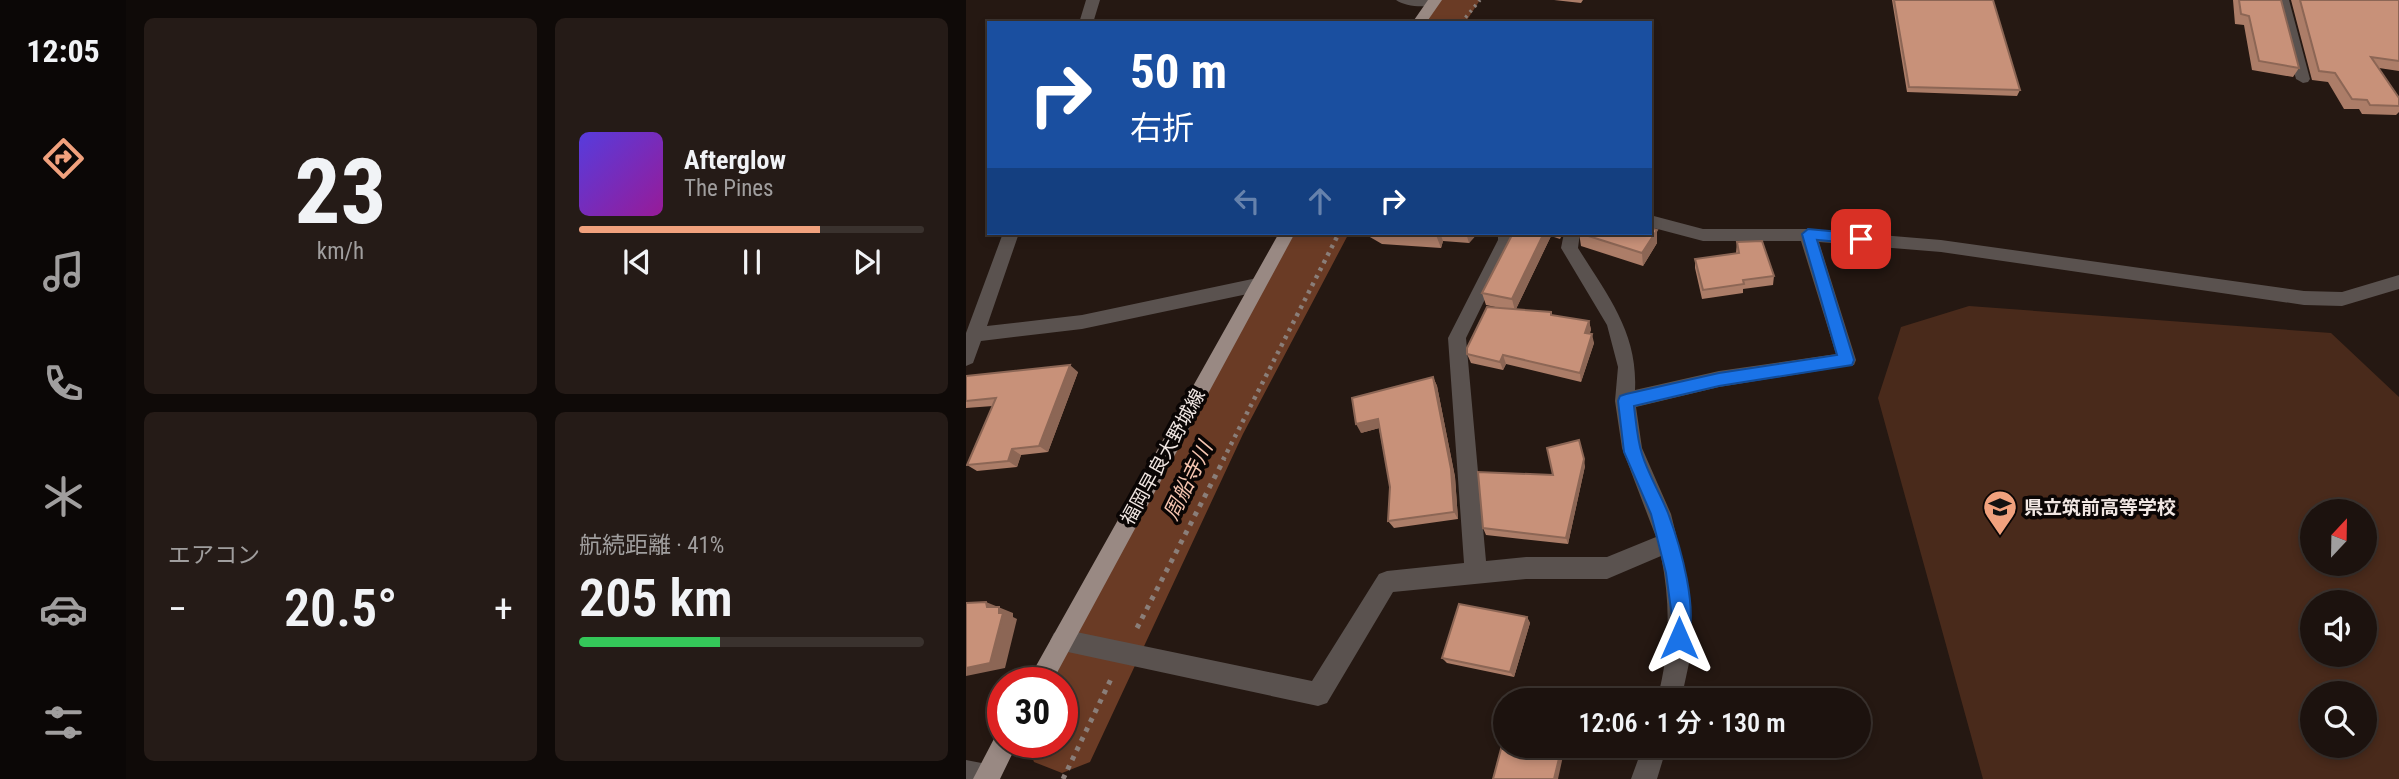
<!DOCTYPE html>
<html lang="ja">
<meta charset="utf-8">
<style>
body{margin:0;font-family:"Roboto Condensed","Noto Sans JP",sans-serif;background:#251b17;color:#f1f3f6;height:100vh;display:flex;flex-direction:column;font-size:26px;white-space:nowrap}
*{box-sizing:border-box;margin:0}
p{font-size:23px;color:#a09e9e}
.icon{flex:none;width:38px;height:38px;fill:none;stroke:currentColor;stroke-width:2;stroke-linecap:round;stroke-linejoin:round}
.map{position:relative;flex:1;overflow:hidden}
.sheet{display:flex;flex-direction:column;gap:18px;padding:18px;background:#0f0a08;width:840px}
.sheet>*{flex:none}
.top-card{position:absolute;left:21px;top:21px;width:665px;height:214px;border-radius:0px;box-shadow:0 4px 10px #0003,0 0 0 2px #3a322e;background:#1a4fa0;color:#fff;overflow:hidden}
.needle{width:46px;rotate:22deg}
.tools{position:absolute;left:1334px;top:499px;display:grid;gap:14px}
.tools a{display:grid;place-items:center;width:77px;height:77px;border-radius:50%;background:#1c120e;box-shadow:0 4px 10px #0003,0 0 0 2px #3a322e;font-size:35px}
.speed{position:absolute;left:21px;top:667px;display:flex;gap:14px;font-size:35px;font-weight:700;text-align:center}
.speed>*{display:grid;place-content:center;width:91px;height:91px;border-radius:50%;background:#1c120e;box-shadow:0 4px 10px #0003,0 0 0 2px #3a322e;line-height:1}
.speed .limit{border:10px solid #d22;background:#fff;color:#111}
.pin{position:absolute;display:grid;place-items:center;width:60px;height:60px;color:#fff;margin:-30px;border-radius:14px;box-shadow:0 4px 10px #0006}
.me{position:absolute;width:77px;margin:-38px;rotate:0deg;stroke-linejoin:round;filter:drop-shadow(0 0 5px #0008)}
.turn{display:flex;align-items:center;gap:24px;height:147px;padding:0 28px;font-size:32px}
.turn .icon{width:91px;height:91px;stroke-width:2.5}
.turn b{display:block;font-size:49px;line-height:60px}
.lanes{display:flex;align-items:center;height:66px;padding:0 28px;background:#0003;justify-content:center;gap:35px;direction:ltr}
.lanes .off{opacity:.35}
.big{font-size:52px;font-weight:600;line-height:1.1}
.sheet .card{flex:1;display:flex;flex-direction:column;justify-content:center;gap:10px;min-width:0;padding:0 24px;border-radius:10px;background:#251b17}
.sheet .dial{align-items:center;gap:0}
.dial b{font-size:91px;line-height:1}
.song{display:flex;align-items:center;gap:21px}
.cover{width:84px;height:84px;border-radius:10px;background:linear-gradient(135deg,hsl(250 70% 55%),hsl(300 70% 35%))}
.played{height:7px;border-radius:4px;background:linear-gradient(90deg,#f1a17d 70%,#3a322e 70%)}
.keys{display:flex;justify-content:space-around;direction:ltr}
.heat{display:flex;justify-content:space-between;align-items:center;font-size:38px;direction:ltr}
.charge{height:10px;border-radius:5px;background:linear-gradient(90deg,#34c759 41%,#3a322e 0)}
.sheet .tiles{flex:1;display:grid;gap:18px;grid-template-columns:repeat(2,1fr)}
.trip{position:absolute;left:527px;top:688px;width:378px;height:70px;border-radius:35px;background:#1c120e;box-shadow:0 4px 10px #0003,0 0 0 2px #3a322e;font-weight:600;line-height:70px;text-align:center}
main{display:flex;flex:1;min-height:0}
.tab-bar{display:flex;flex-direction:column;width:126px;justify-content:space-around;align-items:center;background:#0b0706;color:#a09e9e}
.tab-bar .icon{width:49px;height:49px}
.tab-bar .on{color:#f1a17d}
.tab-bar b{font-size:32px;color:#f1f3f6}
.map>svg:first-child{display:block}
</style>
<main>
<nav class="tab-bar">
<b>12:05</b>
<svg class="icon on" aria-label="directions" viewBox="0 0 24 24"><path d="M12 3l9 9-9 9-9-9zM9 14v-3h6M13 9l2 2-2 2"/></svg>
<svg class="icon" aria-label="music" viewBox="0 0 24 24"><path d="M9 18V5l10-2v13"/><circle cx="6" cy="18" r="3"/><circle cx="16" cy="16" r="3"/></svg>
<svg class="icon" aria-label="phone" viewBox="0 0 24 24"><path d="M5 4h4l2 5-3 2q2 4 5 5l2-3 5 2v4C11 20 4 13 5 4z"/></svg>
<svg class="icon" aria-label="climate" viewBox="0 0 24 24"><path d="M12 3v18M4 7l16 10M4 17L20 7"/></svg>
<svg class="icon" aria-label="car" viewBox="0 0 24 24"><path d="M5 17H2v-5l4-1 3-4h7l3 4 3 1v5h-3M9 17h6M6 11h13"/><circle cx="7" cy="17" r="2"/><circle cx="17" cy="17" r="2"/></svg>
<svg class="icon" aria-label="filters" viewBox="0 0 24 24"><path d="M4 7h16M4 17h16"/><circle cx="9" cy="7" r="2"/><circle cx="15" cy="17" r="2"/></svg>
</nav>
<section class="sheet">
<div class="tiles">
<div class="card dial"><b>23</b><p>km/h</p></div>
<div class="card">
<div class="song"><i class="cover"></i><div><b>Afterglow</b><p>The Pines</p></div></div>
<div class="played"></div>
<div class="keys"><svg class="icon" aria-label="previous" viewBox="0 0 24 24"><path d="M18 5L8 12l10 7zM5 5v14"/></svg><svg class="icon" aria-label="pause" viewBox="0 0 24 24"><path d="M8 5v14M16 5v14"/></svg><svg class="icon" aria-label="next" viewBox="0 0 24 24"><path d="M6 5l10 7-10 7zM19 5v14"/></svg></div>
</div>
<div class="card"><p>エアコン</p>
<div class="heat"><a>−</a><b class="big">20.5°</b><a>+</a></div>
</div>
<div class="card"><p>航続距離 · 41%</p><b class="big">205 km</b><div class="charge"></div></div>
</div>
</section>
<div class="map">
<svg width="1433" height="779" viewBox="0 0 1433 779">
<rect width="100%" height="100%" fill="#251812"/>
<path fill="#492a1b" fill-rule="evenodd" d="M 1003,306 L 1365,333 L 1433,397 L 1433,779 L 1017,779 L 912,398 L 935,327 ZM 1346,511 L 1398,511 L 1398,564 L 1346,564 ZM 1346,602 L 1398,602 L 1398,654 L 1346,654 ZM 1346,693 L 1398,693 L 1398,746 L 1346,746 Z"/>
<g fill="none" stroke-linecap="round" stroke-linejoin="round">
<path fill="#6a3b25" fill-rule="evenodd" d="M 472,0 L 514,0 L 499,23 L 457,23 Z
M 329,233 L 383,233 L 277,434 L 124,762 L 96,773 L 68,762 L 60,742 L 96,742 L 96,682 L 81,682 L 230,401 Z"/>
<path stroke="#8a7e79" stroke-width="3.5" stroke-dasharray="2.5 4.5" stroke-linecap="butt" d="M 495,23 L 514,0"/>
<path stroke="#8a7e79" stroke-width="4.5" stroke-dasharray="3.5 5" stroke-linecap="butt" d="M 257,460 L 373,233"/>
<path stroke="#8a7e79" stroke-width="5" stroke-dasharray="4.5 6" stroke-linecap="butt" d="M 171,628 L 258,459
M 97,779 L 145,679"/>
<path fill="#5a524f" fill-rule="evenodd" d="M 120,0 L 134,0 L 127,23 L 113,23 Z
M 430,0 L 472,0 L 474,2 C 464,9 440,7 430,0 Z
M 1309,0 L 1323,0 L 1344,79 L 1342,82 L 1337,83 L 1330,79 Z
M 684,215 L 737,229 L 842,229 L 975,240 L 1338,291 L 1376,292 L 1433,275 L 1433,289 L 1376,306 L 1338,305 L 975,252 L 853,242 L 890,360 L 888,365 L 753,387 L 670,407 L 676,448 L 705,514 L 722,583 L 725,654 L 715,700 L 691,700 C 704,652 705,605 695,556 L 641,579 L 560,579 L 427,592 L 361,703 L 352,706 L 88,649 L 84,641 L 88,633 L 96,629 L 346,681 L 413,574 L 421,571 L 498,563 L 482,338 L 532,240 L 532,233 L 548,233 L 548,240 L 500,338 L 520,561 L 560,557 L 641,557 L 690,537 L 656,448 L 649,401 L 652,367 L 641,325 L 595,248 L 598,233 L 614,233 L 612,248 C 641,295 672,332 669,390 L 753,371 L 870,354 L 835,241 L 737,241 L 684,227 Z
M 37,233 L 53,233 L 21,326 L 116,315 L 291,278 L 297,280 L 300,285 L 297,290 L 291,292 L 116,329 L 15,341 L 7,363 L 0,366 L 0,333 Z
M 677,746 L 701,746 L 691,779 L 665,779 Z
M 0,760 L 31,766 L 35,775 L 33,779 L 0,779 Z"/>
<path fill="#998983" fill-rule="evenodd" d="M 462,0 L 476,0 L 460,23 L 446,23 Z
M 313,233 L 329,233 L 86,682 L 61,682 Z
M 37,731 L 37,742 L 52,742 L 34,779 L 7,779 L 31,733 Z"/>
</g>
<path fill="#ac7d68" d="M 588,0 L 617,0 L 615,3 Z
M 926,0 L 1027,0 L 1054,90 L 1051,96 L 941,92 Z
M 1267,0 L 1315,0 L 1333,68 L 1327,77 L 1286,70 L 1278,25 L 1269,24 Z
M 1325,0 L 1433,0 L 1433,71 L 1413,68 L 1433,98 L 1433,112 L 1430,115 L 1396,114 L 1393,109 L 1378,109 L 1362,82 L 1346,80 Z
M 691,230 L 691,243 L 677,266 L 615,246 L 613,233 Z
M 397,233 L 512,233 L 503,243 L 477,241 L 475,248 L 416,244 Z
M 547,233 L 597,233 L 594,239 L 585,236 L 550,309 L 623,321 L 625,330 L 623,333 L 628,343 L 615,382 L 540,364 L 537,370 L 505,363 L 501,354 L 534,308 L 520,305 L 516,293 Z
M 771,242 L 808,276 L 807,285 L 777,289 L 777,293 L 736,299 L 729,268 L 729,259 L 770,253 Z
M 112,372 L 82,452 L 55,455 L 51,467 L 11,471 L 1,465 L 27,406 L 0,408 L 0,376 Z
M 467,377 L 471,386 L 489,477 L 492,519 L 428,528 L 422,521 L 424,487 L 413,428 L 395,433 Z
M 619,466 L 602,544 L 520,535 L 517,528 L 587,475 Z
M 561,617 L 564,623 L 548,677 L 481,663 L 476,658 Z"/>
<path fill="#8c6655" d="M 691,230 L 691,243 L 677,266 L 676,253 Z
M 471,233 L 474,233 L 477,241 L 475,248 L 470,235 Z
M 500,233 L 512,233 L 503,243 Z
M 578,233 L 585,233 L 585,236 L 549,311 L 546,299 Z
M 623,321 L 625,330 L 621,342 L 619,333 Z
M 626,334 L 628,343 L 615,382 L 614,373 Z
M 537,355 L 540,364 L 537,370 L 534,362 Z
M 104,365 L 112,372 L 82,452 L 73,446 Z
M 467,377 L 471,386 L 489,477 L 492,519 L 488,512 Z
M 412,419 L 417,427 L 395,433 L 390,424 Z
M 46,449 L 55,455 L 51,467 L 42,461 Z
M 618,459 L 619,466 L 602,544 L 600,538 Z
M 20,602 L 47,613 L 47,617 L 51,619 L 39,668 L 0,676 L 0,668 L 21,607 Z
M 561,617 L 564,623 L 548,677 L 544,672 Z
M 596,746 L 599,747 L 592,779 L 588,779 Z"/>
<path fill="#c89179" stroke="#8c6655" stroke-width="2" d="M 928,0 L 1027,0 L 1054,90 L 943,87 Z
M 1273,0 L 1315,0 L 1333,68 L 1293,61 L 1283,16 L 1275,14 Z
M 1334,0 L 1433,0 L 1433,61 L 1405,57 L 1433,98 L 1433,106 L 1404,105 L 1401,100 L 1386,99 L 1369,73 L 1353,71 Z
M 684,228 L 691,230 L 676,253 L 613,233 L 684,233 Z
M 437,233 L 471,233 L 470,235 Z
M 547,233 L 578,233 L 546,299 L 516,293 Z
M 796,241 L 808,276 L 777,280 L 778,284 L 737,290 L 729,259 L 773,253 L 771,242 Z
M 521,307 L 585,312 L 585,315 L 623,321 L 619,333 L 626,334 L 614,373 L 537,355 L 534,362 L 501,354 L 501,348 Z
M 104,365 L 73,446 L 46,449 L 42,461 L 1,465 L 30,398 L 0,401 L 0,376 Z
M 467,377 L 485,469 L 488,512 L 422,521 L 424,487 L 412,419 L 390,424 L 386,398 Z
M 613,440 L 618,459 L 600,538 L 517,528 L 512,472 L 587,475 L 581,448 Z
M 20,602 L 21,607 L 33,607 L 33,613 L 37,613 L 24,663 L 0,668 L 0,603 Z
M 493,604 L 561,617 L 544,672 L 476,658 Z
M 539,734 L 539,746 L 596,746 L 588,779 L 527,779 Z"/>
<path fill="#1a73e8" stroke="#114b97" stroke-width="2" d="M 842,229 L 895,234 L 902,239 L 895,244 L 851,240 L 888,360 L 886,365 L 753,386 L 668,406 C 670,421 671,439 676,454 C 682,474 694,493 702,513 C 714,545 734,612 720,644 L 713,647 L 707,644 L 704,638 L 706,617 L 700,573 L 685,514 L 658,452 L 652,401 L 654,396 L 660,394 L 753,373 L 871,355 L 836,234 Z"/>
<defs>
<g id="school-pin" transform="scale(1.75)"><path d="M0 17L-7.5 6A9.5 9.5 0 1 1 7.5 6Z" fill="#f1a17d" stroke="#0a0504"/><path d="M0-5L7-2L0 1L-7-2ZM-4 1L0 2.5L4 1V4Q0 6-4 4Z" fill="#111"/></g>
</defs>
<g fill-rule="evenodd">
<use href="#school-pin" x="1034" y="507"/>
</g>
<g text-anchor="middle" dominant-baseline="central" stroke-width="7" stroke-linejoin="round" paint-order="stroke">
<g font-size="19" fill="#f1e7e3" stroke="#0a0504">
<text transform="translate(197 457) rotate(-61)">福岡早良大野城線</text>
</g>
<g font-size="19" font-weight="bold" fill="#f1e7e3" stroke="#0a0504" text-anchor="start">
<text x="1058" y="507">県立筑前高等学校</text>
</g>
<g font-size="21" font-style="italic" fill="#f5c4af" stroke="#0a0504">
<text transform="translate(222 481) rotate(-64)">周船寺川</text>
</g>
</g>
</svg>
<div class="tools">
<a><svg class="needle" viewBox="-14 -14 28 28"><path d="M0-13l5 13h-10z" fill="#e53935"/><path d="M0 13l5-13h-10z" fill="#a09e9e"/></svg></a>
<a><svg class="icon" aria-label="sound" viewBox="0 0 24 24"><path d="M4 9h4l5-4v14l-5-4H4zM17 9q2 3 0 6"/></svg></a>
<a><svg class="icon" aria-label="search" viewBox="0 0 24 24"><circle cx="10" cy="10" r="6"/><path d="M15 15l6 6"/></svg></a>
</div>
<div class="speed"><div class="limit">30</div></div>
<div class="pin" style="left:895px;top:239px;background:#d93025"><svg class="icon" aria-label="arrive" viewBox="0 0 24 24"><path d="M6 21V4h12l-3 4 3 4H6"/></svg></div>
<svg class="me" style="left:713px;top:638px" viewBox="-20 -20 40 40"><path d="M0-17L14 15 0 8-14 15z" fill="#1a73e8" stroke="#fff" stroke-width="4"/></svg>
<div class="trip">12:06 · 1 分 · 130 m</div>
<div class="top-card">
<div class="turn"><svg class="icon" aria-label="right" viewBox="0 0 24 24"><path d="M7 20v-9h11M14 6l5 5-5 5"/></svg><div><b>50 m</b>右折</div></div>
<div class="lanes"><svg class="icon off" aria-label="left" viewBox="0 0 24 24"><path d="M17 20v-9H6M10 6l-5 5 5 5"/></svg><svg class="icon off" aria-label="ahead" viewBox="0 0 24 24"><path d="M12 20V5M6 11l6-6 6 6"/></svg><svg class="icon" aria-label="right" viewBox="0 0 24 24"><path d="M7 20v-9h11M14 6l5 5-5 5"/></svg></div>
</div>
</div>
</main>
